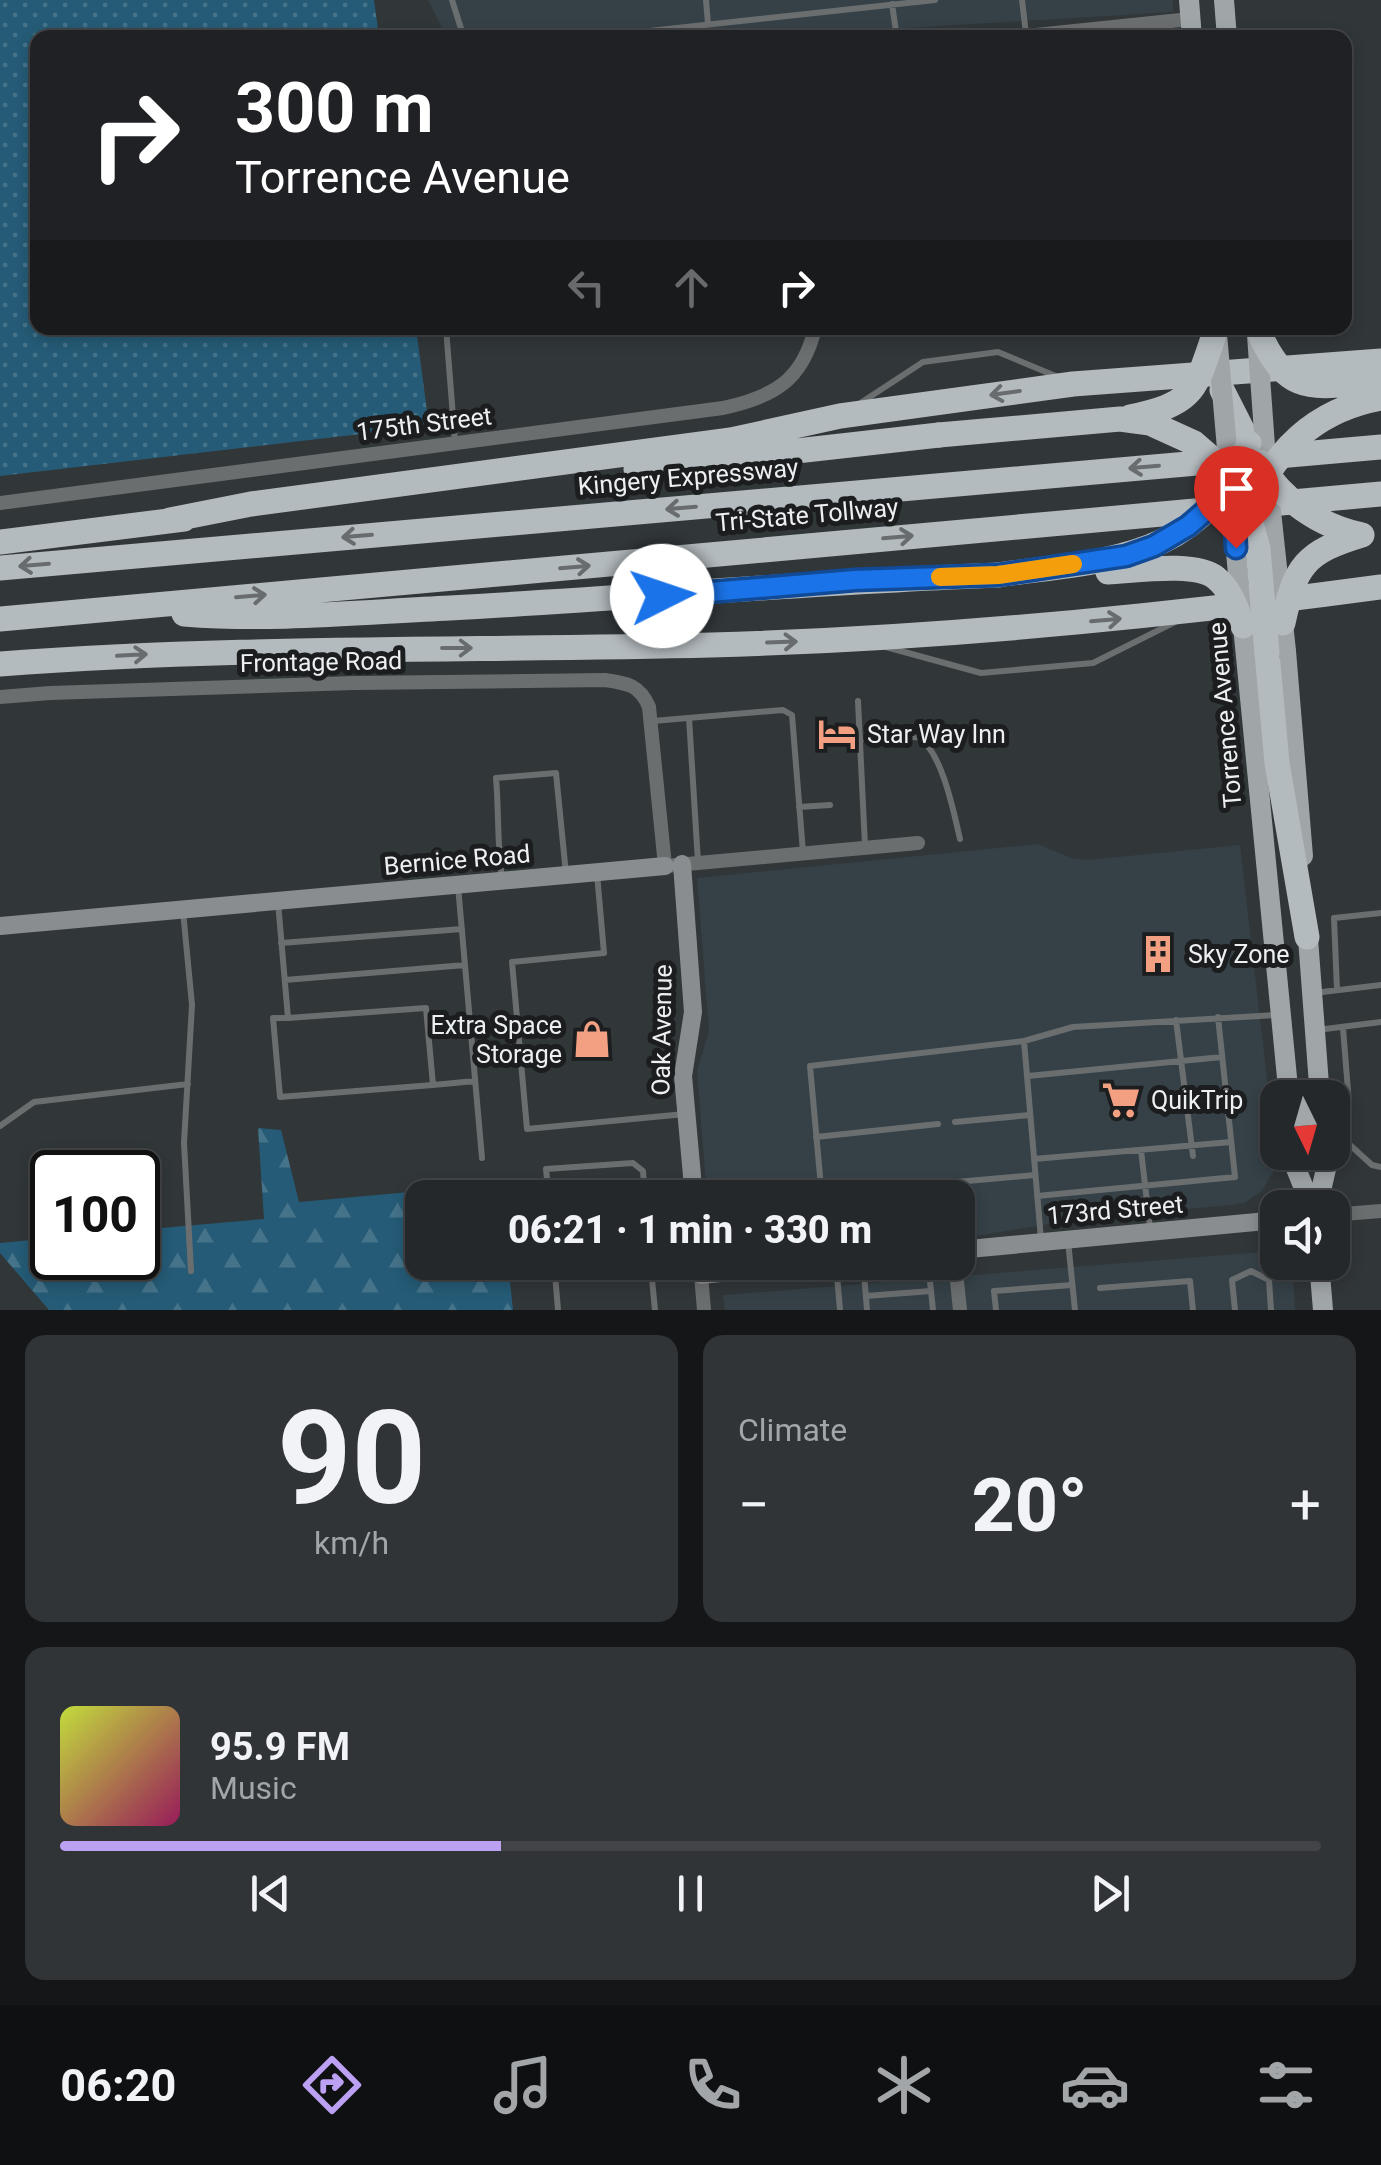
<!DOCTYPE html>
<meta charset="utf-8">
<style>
body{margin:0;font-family:Roboto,sans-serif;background:#313437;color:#f1f3f6;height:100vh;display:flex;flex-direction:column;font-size:38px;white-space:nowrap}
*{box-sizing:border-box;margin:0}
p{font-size:32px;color:#a3a6a9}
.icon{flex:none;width:55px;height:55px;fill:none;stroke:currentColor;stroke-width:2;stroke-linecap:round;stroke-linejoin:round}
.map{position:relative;height:1310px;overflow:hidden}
.details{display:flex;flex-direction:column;gap:25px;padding:25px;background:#141618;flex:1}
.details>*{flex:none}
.guide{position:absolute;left:30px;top:30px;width:1322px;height:305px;border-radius:20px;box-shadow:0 5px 15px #0003,0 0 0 2px #424447;background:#202124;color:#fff;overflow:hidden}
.needle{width:65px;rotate:175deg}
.fabs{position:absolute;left:1260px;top:1080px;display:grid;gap:20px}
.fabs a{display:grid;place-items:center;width:90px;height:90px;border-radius:20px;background:#25282b;box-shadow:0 5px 15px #0003,0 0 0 2px #424447;font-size:50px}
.speed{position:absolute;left:30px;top:1150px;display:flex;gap:20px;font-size:50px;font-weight:700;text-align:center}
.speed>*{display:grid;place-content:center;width:130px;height:130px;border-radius:50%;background:#25282b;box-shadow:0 5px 15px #0003,0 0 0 2px #424447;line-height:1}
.speed .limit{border:5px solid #111;border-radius:15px;background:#fff;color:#111}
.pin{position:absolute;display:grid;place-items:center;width:85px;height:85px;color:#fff;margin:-102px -42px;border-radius:50% 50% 50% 0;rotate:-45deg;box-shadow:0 0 10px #0007}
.pin .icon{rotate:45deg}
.me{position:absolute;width:110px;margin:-55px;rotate:86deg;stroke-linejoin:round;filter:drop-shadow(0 0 8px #0008)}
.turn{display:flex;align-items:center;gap:35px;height:210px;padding:0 40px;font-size:45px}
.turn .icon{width:130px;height:130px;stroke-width:2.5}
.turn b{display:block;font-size:70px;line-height:85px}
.lanes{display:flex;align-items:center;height:95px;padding:0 40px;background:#0003;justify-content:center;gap:50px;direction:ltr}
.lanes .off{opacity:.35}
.big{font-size:75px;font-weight:800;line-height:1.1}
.details .card{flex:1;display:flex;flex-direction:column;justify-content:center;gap:15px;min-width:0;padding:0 35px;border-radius:20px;background:#313437}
.details .dial{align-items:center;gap:0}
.dial b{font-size:130px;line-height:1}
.song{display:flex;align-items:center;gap:30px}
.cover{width:120px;height:120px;border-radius:15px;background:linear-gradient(135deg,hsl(70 70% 55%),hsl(330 70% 35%))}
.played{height:10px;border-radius:5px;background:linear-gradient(90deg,#bca0f2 35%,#424447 35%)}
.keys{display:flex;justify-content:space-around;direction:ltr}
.heat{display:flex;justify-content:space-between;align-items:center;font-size:55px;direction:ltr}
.details .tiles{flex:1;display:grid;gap:25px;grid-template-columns:1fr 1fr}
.card:last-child{grid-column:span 2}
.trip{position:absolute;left:405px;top:1180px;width:570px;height:100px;border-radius:20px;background:#25282b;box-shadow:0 5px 15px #0003,0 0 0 2px #424447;font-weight:800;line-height:100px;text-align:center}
.dock{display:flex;height:160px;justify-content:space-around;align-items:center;background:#0f1011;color:#a3a6a9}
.dock .icon{width:70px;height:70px}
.dock .current{color:#bca0f2}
.dock b{font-size:45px;color:#f1f3f6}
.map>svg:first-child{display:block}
</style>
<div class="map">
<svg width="1381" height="1310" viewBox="0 0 1381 1310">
<defs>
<pattern id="grass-dots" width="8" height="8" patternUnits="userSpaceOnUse" patternTransform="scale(2.5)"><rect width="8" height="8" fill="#255b76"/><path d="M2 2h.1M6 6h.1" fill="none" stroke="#45738a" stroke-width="1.8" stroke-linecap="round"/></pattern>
<pattern id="forest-firs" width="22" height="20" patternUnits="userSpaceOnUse" patternTransform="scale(2.5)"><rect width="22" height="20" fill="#255b76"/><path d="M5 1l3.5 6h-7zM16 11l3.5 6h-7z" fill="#45738a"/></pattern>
</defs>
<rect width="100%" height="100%" fill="#313639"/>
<path fill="#354147" d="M 428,0 L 1173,0 L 1173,12 L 759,37 L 447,38 Z
M 1038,844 L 1071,858 L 1087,860 L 1240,845 L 1276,1157 L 1275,1169 L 1262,1191 L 1244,1203 L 1231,1205 L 1085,1218 L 958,1239 L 958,1198 L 707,1197 L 697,1071 L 709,1031 L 697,878 Z
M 1274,1251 L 1278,1262 L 1287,1265 L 1293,1281 L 1295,1310 L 725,1310 L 723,1295 Z"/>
<path fill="url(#grass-dots)" d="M 0,0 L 374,0 L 379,37 L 38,38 L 38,328 L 416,328 L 429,426 L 0,476 Z"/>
<path fill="url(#forest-firs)" d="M 258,1128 L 281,1130 L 299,1202 L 500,1184 L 502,1197 L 422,1198 L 422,1262 L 508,1263 L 513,1310 L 49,1310 L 0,1253 L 0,1243 L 52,1238 L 52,1258 L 138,1258 L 138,1230 L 264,1219 Z"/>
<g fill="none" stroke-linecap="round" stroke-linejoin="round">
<path stroke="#6b6e6f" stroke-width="6" d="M 452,0 L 464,38
M 706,0 L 708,24
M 1022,0 L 1026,34
M 892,4 L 897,38
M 585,38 L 935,0
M 446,328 L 455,442
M 859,404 L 923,362 L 998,352 L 1058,377
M 886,647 L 981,673 L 1093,663 L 1175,622
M 858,701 L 865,846
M 689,718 L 698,862
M 653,721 L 783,710 L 792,715 L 803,852
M 860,739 L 918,737 C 942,751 954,813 960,839
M 799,807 L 830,805
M 597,874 L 604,953 L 512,962 L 527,1129 L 685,1114
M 502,878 C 497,845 499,812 496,778 L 556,773 L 566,874
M 458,886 L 482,1158
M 278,902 L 288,1018 L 426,1008 L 433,1085 L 280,1097 L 273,1018 L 288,1018
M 183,911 L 192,1005 L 184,1143 L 191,1271
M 281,943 L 462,929
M 285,980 L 465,965
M 1337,990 L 1334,918 L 1381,913
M 1314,993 L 1381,985
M 1176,1020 L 1193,1156
M 1317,1030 L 1381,1022
M 1024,1041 L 1041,1239
M 1028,1076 L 1222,1057
M 433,1085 L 475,1081
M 1332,1105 L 1349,1103 L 1343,1028
M 955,1122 L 1030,1115
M 0,1126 L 34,1102 L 188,1084
M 816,1137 L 938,1124
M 1332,1146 L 1350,1145 L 1372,1165 L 1381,1167
M 1141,1150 L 1150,1228
M 1034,1159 L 1231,1142
M 821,1194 L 1035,1175
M 1037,1196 L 1235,1177 L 1218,1017
M 549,1198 L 546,1169 L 633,1163 L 643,1171 L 645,1198
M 822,1198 L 810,1066 L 1024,1041 L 1073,1027 L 1276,1015
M 1068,1241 L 1075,1310
M 554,1262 L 558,1310
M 651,1262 L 652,1279
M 863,1262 L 867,1310
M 928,1262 L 933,1310
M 836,1264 L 840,1310
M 1100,1288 L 1190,1281 L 1193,1310
M 866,1296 L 931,1291
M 655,1310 L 652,1279 L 699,1275
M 996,1310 L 994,1291 L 1072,1285
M 1235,1310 L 1232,1280 L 1251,1271 L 1269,1280 L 1271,1310"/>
<path stroke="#6b6e6f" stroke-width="14" d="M 1006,38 L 1190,19
M 0,503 L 723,408 C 774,397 803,380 815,328
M 0,697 L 50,693 L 354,683 L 605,680 C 627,683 640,685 649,707 L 665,866 L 918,843
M 1332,1215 L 1381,1211
M 955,1262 L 960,1310
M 701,1275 L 704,1310"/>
<path stroke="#898d90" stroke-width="18" d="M 682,864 L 693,1012 L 683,1076 L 694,1198
M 0,926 L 665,866
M 958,1250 L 1278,1220
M 699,1262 L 701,1275 L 830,1262"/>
<path stroke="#a0a5a8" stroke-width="20" d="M 1189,0 L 1192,38
M 1224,0 L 1227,38
M 1243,626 L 1289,1098
M 1286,651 L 1303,856
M 1307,925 L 1320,1098
M 1294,1152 L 1295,1166 L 1312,1208
M 1317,1208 L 1326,1169 L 1325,1152
M 1319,1262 L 1323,1310"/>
<path stroke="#b4bbbf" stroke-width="25" d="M 1222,390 L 1249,443
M 636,469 L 939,435
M 1281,503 L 1381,494
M 170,520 L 251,504 L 731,440 L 840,416 L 1073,384 L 1381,361
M 0,542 L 184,519
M 0,568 L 1381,447
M 184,614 C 272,621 362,612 450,608 C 633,598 815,582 998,575
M 0,619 L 1217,509
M 1267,653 L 1277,763 L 1307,937
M 0,664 C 237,646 473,651 711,645 C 935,639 1159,617 1381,587"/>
<path stroke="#a0a5a8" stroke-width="20" d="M 1217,334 L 1241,609
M 1257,335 L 1267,474 L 1286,651"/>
<path stroke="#b4bbbf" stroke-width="25" d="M 1257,328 C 1288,399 1312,387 1381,381
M 1130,417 C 1197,403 1195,390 1216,329
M 939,435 L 1120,419 L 1150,423 L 1194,443 L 1224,469 L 1247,508 L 1258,549 L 1267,653
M 1259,462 C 1282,500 1319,526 1362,535
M 1249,513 C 1272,451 1315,410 1381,398
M 1108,572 C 1134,571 1196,561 1216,578 C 1231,590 1237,610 1243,626
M 998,575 C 1108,559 1200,563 1249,443
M 1283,623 C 1295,566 1305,552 1362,535"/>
</g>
<defs><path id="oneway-shaft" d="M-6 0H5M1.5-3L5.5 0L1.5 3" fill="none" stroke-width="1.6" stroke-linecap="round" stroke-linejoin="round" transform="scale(2.5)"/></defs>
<g stroke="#686c6e">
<use href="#oneway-shaft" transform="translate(1005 393) rotate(172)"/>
<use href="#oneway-shaft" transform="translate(1144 467) rotate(175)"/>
<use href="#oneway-shaft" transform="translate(681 508) rotate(175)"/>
<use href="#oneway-shaft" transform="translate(357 536) rotate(175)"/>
<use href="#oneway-shaft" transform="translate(898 537) rotate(-5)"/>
<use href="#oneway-shaft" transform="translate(34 565) rotate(175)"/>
<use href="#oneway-shaft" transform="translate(575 567) rotate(-5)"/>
<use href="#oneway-shaft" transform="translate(251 596) rotate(-5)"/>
<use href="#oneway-shaft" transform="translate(1106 620) rotate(-5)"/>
<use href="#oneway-shaft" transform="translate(782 642) rotate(-2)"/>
<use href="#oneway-shaft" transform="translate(457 648)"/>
<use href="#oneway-shaft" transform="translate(132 655) rotate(-3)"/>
</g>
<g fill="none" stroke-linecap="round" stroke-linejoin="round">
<g stroke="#114b97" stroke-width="25">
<path id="route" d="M 662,596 L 855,580 L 998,575 L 1126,556 L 1154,546 L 1188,526 L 1211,506 L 1232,479 L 1236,548"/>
</g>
<use href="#route" stroke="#1a73e8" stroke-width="18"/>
<path stroke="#f59e0b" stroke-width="18" d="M 940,577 L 998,575 L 1073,564"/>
</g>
<defs>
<g id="hotel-bare" transform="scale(3)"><path d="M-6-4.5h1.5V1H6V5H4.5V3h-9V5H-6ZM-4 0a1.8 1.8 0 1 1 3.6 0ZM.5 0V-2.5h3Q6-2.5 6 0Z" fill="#f39f82" stroke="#1b1d1e" stroke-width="2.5" paint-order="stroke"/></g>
<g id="building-bare" transform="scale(3)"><path d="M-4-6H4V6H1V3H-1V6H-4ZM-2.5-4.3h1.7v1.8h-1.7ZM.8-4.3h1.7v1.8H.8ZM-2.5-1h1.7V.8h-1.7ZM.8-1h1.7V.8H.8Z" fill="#f39f82" stroke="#1b1d1e" stroke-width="2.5" paint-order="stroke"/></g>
<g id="shop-bare" transform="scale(3)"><path d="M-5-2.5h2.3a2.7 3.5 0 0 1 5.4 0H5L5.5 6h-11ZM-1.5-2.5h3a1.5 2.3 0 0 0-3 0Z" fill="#f39f82" stroke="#1b1d1e" stroke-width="2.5" paint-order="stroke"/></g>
<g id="supermarket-bare" transform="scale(3)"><path d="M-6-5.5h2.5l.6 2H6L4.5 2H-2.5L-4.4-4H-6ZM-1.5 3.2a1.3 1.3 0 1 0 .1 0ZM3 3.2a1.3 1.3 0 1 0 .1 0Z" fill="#f39f82" stroke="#1b1d1e" stroke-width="2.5" paint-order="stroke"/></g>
</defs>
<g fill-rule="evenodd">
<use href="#hotel-bare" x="837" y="734"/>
<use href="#building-bare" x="1158" y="954"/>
<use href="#shop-bare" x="592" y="1039"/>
<use href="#supermarket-bare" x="1121" y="1100"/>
</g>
<g text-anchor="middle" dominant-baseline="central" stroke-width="10" stroke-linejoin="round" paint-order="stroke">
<g font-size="25" fill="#ecf0f2" stroke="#1b1d1e">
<text transform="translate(424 424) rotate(-7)">175th Street</text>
<text transform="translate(688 477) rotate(-5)">Kingery Expressway</text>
<text transform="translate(807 515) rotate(-5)">Tri-State Tollway</text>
<text transform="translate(321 662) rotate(-1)">Frontage Road</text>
<text transform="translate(1225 715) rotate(-95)">Torrence Avenue</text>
<text transform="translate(457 860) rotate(-5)">Bernice Road</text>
<text transform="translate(662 1030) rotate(-89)">Oak Avenue</text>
<text transform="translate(1115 1210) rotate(-5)">173rd Street</text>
</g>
<g font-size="25" fill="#ecf0f2" stroke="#1b1d1e" text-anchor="start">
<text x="867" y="734">Star Way Inn</text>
<text x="1188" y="954">Sky Zone</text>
<text x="562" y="1025" text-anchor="end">Extra Space<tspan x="562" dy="29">Storage</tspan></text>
<text x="1151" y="1100">QuikTrip</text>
</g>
</g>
</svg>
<div class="fabs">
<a><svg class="needle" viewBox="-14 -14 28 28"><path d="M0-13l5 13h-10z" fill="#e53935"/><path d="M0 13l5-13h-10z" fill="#a3a6a9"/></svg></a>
<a><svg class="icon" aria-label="sound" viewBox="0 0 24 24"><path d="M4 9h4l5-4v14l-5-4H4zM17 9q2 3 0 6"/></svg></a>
</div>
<div class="speed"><div class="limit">100</div></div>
<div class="pin" style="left:1236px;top:548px;background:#d93025"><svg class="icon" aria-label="arrive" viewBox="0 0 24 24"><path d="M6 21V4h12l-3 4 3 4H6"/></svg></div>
<svg class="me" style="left:662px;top:596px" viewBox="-20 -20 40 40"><circle r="19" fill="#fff"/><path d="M0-13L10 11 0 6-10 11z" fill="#1a73e8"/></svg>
<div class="trip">06:21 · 1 min · 330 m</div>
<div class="guide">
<div class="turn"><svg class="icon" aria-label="right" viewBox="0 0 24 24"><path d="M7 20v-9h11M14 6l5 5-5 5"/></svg><div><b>300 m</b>Torrence Avenue</div></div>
<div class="lanes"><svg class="icon off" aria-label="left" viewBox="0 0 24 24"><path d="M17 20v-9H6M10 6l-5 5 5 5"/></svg><svg class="icon off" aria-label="ahead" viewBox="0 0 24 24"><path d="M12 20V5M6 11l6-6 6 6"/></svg><svg class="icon" aria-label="right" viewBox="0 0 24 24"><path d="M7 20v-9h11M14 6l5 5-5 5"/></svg></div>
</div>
</div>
<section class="details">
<div class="tiles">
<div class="card dial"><b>90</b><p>km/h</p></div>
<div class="card"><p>Climate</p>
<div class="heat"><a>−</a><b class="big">20°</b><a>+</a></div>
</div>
<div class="card">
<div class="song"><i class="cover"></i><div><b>95.9 FM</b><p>Music</p></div></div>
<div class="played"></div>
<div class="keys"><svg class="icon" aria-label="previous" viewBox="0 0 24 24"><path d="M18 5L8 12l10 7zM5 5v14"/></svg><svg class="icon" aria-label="pause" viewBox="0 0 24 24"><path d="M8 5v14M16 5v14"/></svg><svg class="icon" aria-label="next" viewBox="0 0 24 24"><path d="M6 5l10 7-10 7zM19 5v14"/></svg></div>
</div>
</div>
</section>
<nav class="dock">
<b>06:20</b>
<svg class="icon current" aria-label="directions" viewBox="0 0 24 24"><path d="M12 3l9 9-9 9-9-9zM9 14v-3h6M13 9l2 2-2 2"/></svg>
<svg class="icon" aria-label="music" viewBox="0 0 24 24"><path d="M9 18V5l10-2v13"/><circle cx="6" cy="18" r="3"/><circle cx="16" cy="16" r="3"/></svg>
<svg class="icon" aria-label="phone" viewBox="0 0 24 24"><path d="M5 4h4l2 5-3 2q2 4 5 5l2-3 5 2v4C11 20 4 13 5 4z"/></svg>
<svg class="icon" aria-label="climate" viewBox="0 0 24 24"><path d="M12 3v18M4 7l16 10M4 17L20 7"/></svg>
<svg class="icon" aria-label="car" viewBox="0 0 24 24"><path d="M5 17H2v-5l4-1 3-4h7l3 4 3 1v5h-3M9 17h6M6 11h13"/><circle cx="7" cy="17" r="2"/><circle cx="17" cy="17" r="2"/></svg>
<svg class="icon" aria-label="filters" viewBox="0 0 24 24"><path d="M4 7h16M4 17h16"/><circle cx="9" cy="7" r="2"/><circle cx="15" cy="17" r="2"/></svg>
</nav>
